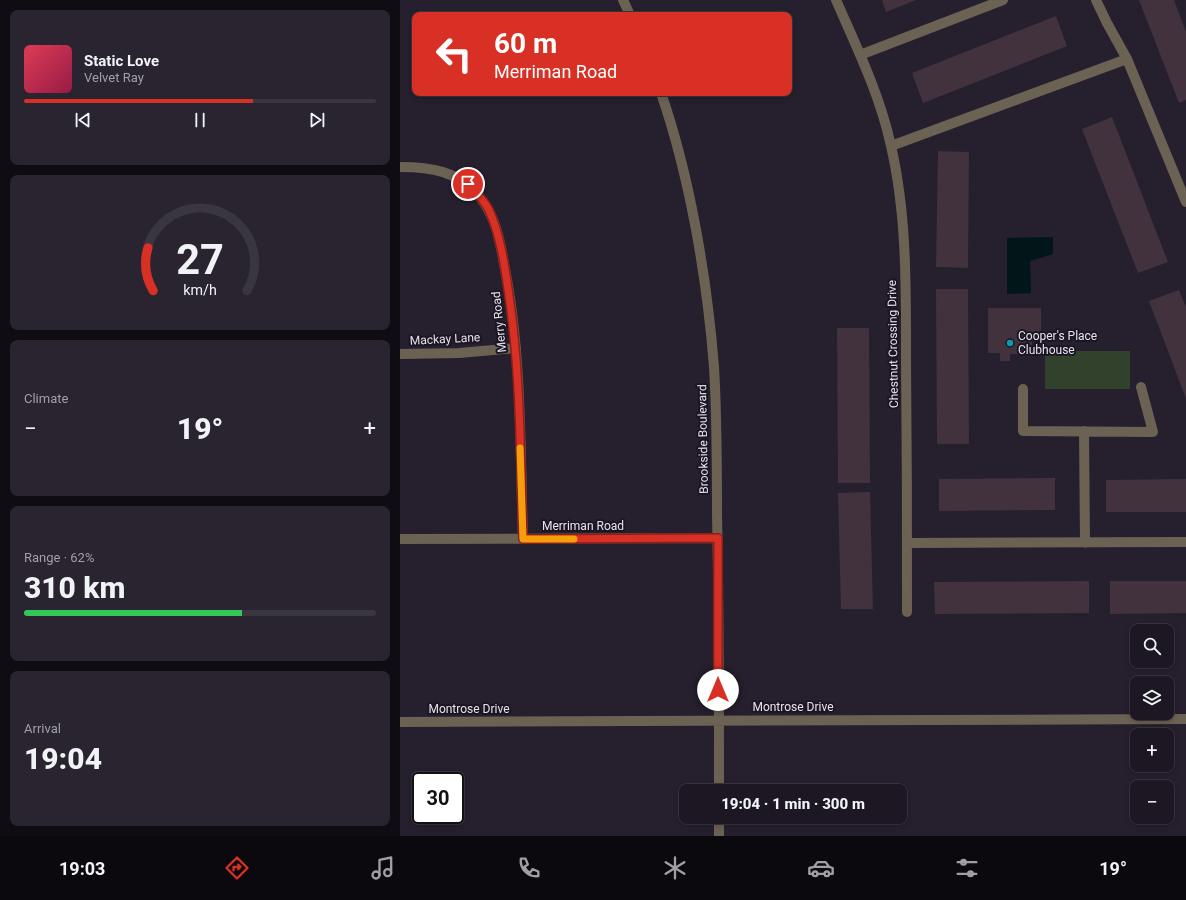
<!DOCTYPE html>
<meta charset="utf-8">
<style>
body{margin:0;font-family:Roboto,sans-serif;background:#29242f;color:#f1f3f6;height:100vh;display:flex;flex-direction:column;font-size:15px;white-space:nowrap}
*{box-sizing:border-box;margin:0}
p{font-size:13px;color:#a09fa5}
.icon{flex:none;width:22px;height:22px;fill:none;stroke:currentColor;stroke-width:2;stroke-linecap:round;stroke-linejoin:round}
.map{position:relative;flex:1;overflow:hidden}
.sheet{display:flex;flex-direction:column;gap:10px;padding:10px;background:#0f0d13;width:400px}
.sheet>*{flex:none}
.hud{position:absolute;left:12px;top:12px;width:380px;height:84px;border-radius:8px;box-shadow:0 2px 6px #0003,0 0 0 1px #3a3640;background:#d93025;color:#fff;overflow:hidden}
.controls{position:absolute;left:730px;top:624px;display:grid;gap:8px}
.controls a{display:grid;place-items:center;width:44px;height:44px;border-radius:8px;background:#1c1722;box-shadow:0 2px 6px #0003,0 0 0 1px #3a3640;font-size:20px}
.speed{position:absolute;left:12px;top:772px;display:flex;gap:8px;font-size:20px;font-weight:700;text-align:center}
.speed>*{display:grid;place-content:center;width:52px;height:52px;border-radius:50%;background:#1c1722;box-shadow:0 2px 6px #0003,0 0 0 1px #3a3640;line-height:1}
.speed .limit{border:2px solid #111;border-radius:6px;background:#fff;color:#111}
.pin{position:absolute;display:grid;place-items:center;width:34px;height:34px;color:#fff;margin:-17px;border:2px solid #fff;border-radius:50%;box-shadow:0 1px 4px #0007}
.me{position:absolute;width:44px;margin:-22px;rotate:0deg;stroke-linejoin:round;filter:drop-shadow(0 0 3px #0008)}
.turn{display:flex;align-items:center;gap:14px;height:84px;padding:0 16px;font-size:18px}
.turn .icon{width:52px;height:52px;stroke-width:2.5}
.turn b{display:block;font-size:28px;line-height:34px}
.big{font-size:30px;font-weight:800;line-height:1.1}
.sheet .tile{flex:1;display:flex;flex-direction:column;justify-content:center;gap:6px;min-width:0;padding:0 14px;border-radius:8px;background:#29242f}
.sheet .dial{align-items:center;gap:0}
.dial svg{height:104px;overflow:visible;fill:none;stroke:#3a3640;stroke-width:7;stroke-linecap:round;text-anchor:middle}
.dial text{fill:#f1f3f6;stroke:none}
.song{display:flex;align-items:center;gap:12px}
.cover{width:48px;height:48px;border-radius:6px;background:linear-gradient(135deg,hsl(350 70% 55%),hsl(340 70% 35%))}
.played{height:4px;border-radius:2px;background:linear-gradient(90deg,#d93025 65%,#3a3640 65%)}
.keys{display:flex;justify-content:space-around;direction:ltr}
.heat{display:flex;justify-content:space-between;align-items:center;font-size:22px;direction:ltr}
.charge{height:6px;border-radius:3px;background:linear-gradient(90deg,#34c759 62%,#3a3640 0)}
.trip{position:absolute;left:279px;top:784px;width:228px;height:40px;border-radius:8px;background:#1c1722;box-shadow:0 2px 6px #0003,0 0 0 1px #3a3640;font-weight:800;line-height:40px;text-align:center}
.menu{display:flex;height:64px;justify-content:space-around;align-items:center;background:#0b090e;color:#a09fa5}
.menu .icon{width:28px;height:28px}
.menu .on{color:#d93025}
.menu b{font-size:18px;color:#f1f3f6}
main{display:flex;flex:1;min-height:0}
.map>svg:first-child{display:block}
</style>
<main>
<section class="sheet">
<div class="tile">
<div class="song"><i class="cover"></i><div><b>Static Love</b><p>Velvet Ray</p></div></div>
<div class="played"></div>
<div class="keys"><svg class="icon" aria-label="previous" viewBox="0 0 24 24"><path d="M18 5L8 12l10 7zM5 5v14"/></svg><svg class="icon" aria-label="pause" viewBox="0 0 24 24"><path d="M8 5v14M16 5v14"/></svg><svg class="icon" aria-label="next" viewBox="0 0 24 24"><path d="M6 5l10 7-10 7zM19 5v14"/></svg></div>
</div>
<div class="tile dial"><svg viewBox="0 0 100 80">
<path d="M14 69A42 42 0 1 1 86 69"/>
<path d="M14 69A42 42 0 0 1 10 36" stroke="#d93025"/>
<text x="50" y="56" font-size="32" font-weight="700">27</text>
<text x="50" y="72" font-size="11">km/h</text>
</svg></div>
<div class="tile"><p>Climate</p>
<div class="heat"><a>−</a><b class="big">19°</b><a>+</a></div>
</div>
<div class="tile"><p>Range · 62%</p><b class="big">310 km</b><div class="charge"></div></div>
<div class="tile"><p>Arrival</p><b class="big">19:04</b></div>
</section>
<div class="map">
<svg width="786" height="836" viewBox="0 0 786 836">
<rect width="100%" height="100%" fill="#261f2e"/>
<path fill="#32412c" d="M 645,351 L 730,351 L 730,389 L 645,389 Z"/>
<path fill="#001618" d="M 653,237 L 653,254 L 630,261 L 631,293 L 607,294 L 607,238 Z"/>
<path fill="#41323d" d="M 482,0 L 516,0 L 486,12 Z
M 739,0 L 774,0 L 786,32 L 786,100 L 779,103 Z
M 656,16 L 667,46 L 523,103 L 512,73 Z
M 712,117 L 768,262 L 738,273 L 682,129 Z
M 538,151 L 569,152 L 568,268 L 536,267 Z
M 536,289 L 568,289 L 569,444 L 537,444 Z
M 779,290 L 786,307 L 786,399 L 749,301 Z
M 588,308 L 641,308 L 641,332 L 632,332 L 632,354 L 610,354 L 610,361 L 600,361 L 600,353 L 588,353 Z
M 437,328 L 469,328 L 470,483 L 438,483 Z
M 655,478 L 655,510 L 539,511 L 539,479 Z
M 786,479 L 786,512 L 706,512 L 706,480 Z
M 470,492 L 473,609 L 441,609 L 438,493 Z
M 689,581 L 689,613 L 535,614 L 534,582 Z
M 710,581 L 786,581 L 786,613 L 710,614 Z"/>
<g fill="none" stroke-linecap="round" stroke-linejoin="round">
<path stroke="#6b6254" stroke-width="10" d="M 223,0 L 230,15
M 436,0 C 457,48 480,95 491,146 C 507,215 506,288 506,358 C 507,443 507,527 507,612
M 696,0 L 707,23 L 727,59 L 786,202
M 460,55 L 603,0
M 261,93 C 290,177 307,278 314,367 C 317,416 317,466 317,515 C 319,607 319,699 319,791
M 491,146 L 727,59
M 0,167 C 30,167 59,171 79,196 C 95,215 100,240 104,264 C 122,352 120,448 123,539
M 0,354 L 59,353 L 116,348
M 623,389 L 623,431 L 753,432 L 741,387
M 684,431 L 685,543
M 0,539 L 318,538
M 507,543 L 786,542
M 0,722 L 786,719
M 319,817 L 319,836"/>
</g>
<g fill="none" stroke-linecap="round" stroke-linejoin="round">
<g stroke="#8d1f18" stroke-width="10">
<path id="route" d="M 68,184 C 76,192 84,200 89,210 C 101,237 105,267 109,296 C 121,376 120,458 123,539 L 318,538 L 318,690"/>
</g>
<use href="#route" stroke="#d93025" stroke-width="7"/>
<path stroke="#f59e0b" stroke-width="7" d="M 120,448 L 123,539 L 174,539"/>
</g>
<circle fill="#0f9aa8" stroke="#1c1624" stroke-width="1.5" cx="610" cy="343" r="4"/>
<g text-anchor="middle" dominant-baseline="central" stroke-width="4" stroke-linejoin="round" paint-order="stroke">
<g font-size="12" fill="#e6e2ec" stroke="#1c1624">
<text transform="translate(99 322) rotate(-96)">Merry Road</text>
<text transform="translate(45 339) rotate(-3)">Mackay Lane</text>
<text transform="translate(493 344) rotate(-91)">Chestnut Crossing Drive</text>
<text transform="translate(303 439) rotate(-91)">Brookside Boulevard</text>
<text x="183" y="526">Merriman Road</text>
<text x="393" y="707">Montrose Drive</text>
<text x="69" y="709">Montrose Drive</text>
</g>
<g font-size="12" fill="#e6e2ec" stroke="#1c1624" text-anchor="start">
<text x="618" y="336">Cooper's Place<tspan x="618" dy="14">Clubhouse</tspan></text>
</g>
</g>
</svg>
<div class="controls">
<a><svg class="icon" aria-label="search" viewBox="0 0 24 24"><circle cx="10" cy="10" r="6"/><path d="M15 15l6 6"/></svg></a>
<a><svg class="icon" aria-label="layers" viewBox="0 0 24 24"><path d="M12 4l9 5-9 5-9-5zM3 14l9 5 9-5"/></svg></a>
<a>+</a>
<a>−</a>
</div>
<div class="speed"><div class="limit">30</div></div>
<div class="pin" style="left:68px;top:184px;background:#d93025"><svg class="icon" aria-label="arrive" viewBox="0 0 24 24"><path d="M6 21V4h12l-3 4 3 4H6"/></svg></div>
<svg class="me" style="left:318px;top:690px" viewBox="-20 -20 40 40"><circle r="19" fill="#fff"/><path d="M0-13L10 11 0 6-10 11z" fill="#d93025"/></svg>
<div class="trip">19:04 · 1 min · 300 m</div>
<div class="hud">
<div class="turn"><svg class="icon" aria-label="left" viewBox="0 0 24 24"><path d="M17 20v-9H6M10 6l-5 5 5 5"/></svg><div><b>60 m</b>Merriman Road</div></div>
</div>
</div>
</main>
<nav class="menu">
<b>19:03</b>
<svg class="icon on" aria-label="directions" viewBox="0 0 24 24"><path d="M12 3l9 9-9 9-9-9zM9 14v-3h6M13 9l2 2-2 2"/></svg>
<svg class="icon" aria-label="music" viewBox="0 0 24 24"><path d="M9 18V5l10-2v13"/><circle cx="6" cy="18" r="3"/><circle cx="16" cy="16" r="3"/></svg>
<svg class="icon" aria-label="phone" viewBox="0 0 24 24"><path d="M5 4h4l2 5-3 2q2 4 5 5l2-3 5 2v4C11 20 4 13 5 4z"/></svg>
<svg class="icon" aria-label="climate" viewBox="0 0 24 24"><path d="M12 3v18M4 7l16 10M4 17L20 7"/></svg>
<svg class="icon" aria-label="car" viewBox="0 0 24 24"><path d="M5 17H2v-5l4-1 3-4h7l3 4 3 1v5h-3M9 17h6M6 11h13"/><circle cx="7" cy="17" r="2"/><circle cx="17" cy="17" r="2"/></svg>
<svg class="icon" aria-label="filters" viewBox="0 0 24 24"><path d="M4 7h16M4 17h16"/><circle cx="9" cy="7" r="2"/><circle cx="15" cy="17" r="2"/></svg>
<b>19°</b>
</nav>
